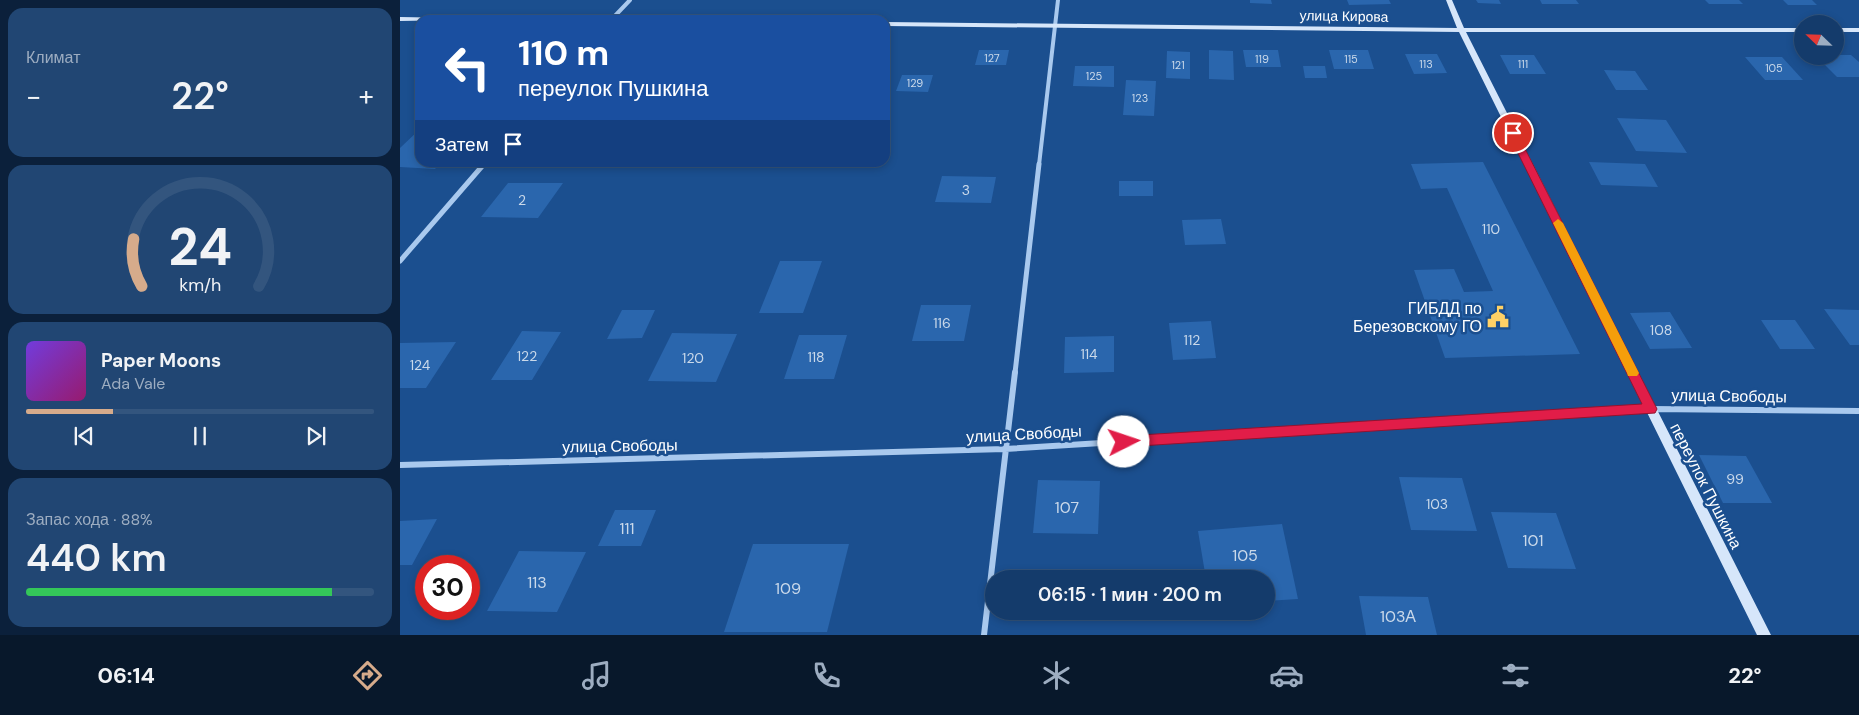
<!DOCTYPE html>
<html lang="ru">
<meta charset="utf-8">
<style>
body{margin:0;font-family:"DM Sans",sans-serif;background:#214673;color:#f1f3f6;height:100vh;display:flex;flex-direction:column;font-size:19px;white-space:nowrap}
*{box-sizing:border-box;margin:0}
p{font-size:16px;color:#9dadc1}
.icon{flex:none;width:28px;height:28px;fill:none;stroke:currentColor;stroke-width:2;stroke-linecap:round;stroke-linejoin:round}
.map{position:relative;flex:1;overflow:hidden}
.panel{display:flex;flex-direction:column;gap:8px;padding:8px;background:#0b203b;width:400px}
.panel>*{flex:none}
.banner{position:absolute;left:15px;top:15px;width:475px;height:152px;border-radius:15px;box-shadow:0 2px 8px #0003,0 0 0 1px #33557e;background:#1a4fa0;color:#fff;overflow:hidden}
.needle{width:32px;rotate:293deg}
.controls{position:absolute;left:1394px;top:15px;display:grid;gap:10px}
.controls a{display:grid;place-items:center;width:50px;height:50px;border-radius:50%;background:#143b6b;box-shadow:0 2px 8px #0003,0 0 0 1px #33557e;font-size:25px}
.speed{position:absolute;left:15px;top:555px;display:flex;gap:10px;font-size:25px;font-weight:700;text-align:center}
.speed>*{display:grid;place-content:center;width:65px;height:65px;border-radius:50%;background:#143b6b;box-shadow:0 2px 8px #0003,0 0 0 1px #33557e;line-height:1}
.speed .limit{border:8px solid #d22;background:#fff;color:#111}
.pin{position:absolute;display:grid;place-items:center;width:42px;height:42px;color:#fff;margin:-21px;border:2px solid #fff;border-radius:50%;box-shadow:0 1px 5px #0007}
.me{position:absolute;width:55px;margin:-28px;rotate:86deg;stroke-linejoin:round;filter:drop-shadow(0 0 4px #0008)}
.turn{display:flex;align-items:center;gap:18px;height:105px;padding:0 20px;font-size:22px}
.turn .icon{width:65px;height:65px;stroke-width:2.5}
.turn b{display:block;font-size:35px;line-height:42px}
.then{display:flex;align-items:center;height:48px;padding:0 20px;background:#0003;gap:10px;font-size:19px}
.big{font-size:38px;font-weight:600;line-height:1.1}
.panel .tile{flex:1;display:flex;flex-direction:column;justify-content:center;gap:8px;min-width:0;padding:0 18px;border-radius:15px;background:#214673}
.panel .dial{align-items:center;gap:0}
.dial svg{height:130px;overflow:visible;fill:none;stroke:#33557e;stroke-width:7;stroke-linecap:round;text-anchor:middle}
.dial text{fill:#f1f3f6;stroke:none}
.song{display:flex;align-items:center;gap:15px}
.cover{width:60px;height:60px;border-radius:8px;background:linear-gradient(135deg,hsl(260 70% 55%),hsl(320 70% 35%))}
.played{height:5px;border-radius:2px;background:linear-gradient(90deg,#d6ab8b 25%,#33557e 25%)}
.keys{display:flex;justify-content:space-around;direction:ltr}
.heat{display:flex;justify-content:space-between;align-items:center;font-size:28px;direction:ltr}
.charge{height:8px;border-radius:4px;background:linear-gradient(90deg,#34c759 88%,#33557e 0)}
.trip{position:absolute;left:585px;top:570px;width:290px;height:50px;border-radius:25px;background:#143b6b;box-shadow:0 2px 8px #0003,0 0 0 1px #33557e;font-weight:600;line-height:50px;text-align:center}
.dock{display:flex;height:80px;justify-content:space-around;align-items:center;background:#08182b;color:#9dadc1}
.dock .icon{width:35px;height:35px}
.dock .on{color:#d6ab8b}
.dock b{font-size:22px;color:#f1f3f6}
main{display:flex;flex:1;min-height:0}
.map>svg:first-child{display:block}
</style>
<main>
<section class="panel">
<div class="tile"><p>Климат</p>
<div class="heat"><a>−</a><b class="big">22°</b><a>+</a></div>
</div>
<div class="tile dial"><svg viewBox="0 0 100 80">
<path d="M14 69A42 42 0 1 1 86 69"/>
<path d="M14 69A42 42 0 0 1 9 40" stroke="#d6ab8b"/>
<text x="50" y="56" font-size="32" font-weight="700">24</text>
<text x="50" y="72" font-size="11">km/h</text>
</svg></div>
<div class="tile">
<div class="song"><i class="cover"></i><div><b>Paper Moons</b><p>Ada Vale</p></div></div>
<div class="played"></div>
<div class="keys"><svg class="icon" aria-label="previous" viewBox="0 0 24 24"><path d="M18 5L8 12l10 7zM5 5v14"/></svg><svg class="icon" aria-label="pause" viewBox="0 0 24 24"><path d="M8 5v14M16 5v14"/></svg><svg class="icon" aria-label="next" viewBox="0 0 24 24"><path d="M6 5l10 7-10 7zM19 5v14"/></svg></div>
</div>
<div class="tile"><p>Запас хода · 88%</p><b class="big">440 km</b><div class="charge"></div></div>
</section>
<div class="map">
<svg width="1459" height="635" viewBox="0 0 1459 635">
<rect width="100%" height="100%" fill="#1b4f8f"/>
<path fill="#2a66ad" d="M 850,0 L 871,0 L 872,4 L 850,3 Z
M 947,0 L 989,0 L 991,4 L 949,5 Z
M 1076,0 L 1099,0 L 1101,4 L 1078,3 Z
M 1140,0 L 1176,0 L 1179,4 L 1142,4 Z
M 1305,0 L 1339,0 L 1343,4 L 1309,4 Z
M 1383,0 L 1412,0 L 1417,5 L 1388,5 Z
M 579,50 L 609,50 L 606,65 L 575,65 Z
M 809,50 L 833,51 L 834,80 L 809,79 Z
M 843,50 L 878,50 L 881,67 L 846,67 Z
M 929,50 L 968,50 L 974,69 L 934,69 Z
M 767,51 L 790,52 L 790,79 L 766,78 Z
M 1005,54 L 1037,54 L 1047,73 L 1014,74 Z
M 1100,55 L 1134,55 L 1146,74 L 1110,74 Z
M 1435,55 L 1451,55 L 1459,62 L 1459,77 L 1437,77 L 1416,56 L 1435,56 Z
M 1345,57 L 1382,57 L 1403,80 L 1365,80 Z
M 675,66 L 714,66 L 714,87 L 673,86 Z
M 903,66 L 925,66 L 927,78 L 905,78 Z
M 1204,70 L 1235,71 L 1248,90 L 1216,90 Z
M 502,75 L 533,75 L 528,92 L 496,91 Z
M 726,80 L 756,81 L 754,116 L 723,115 Z
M 1217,118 L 1266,120 L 1287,153 L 1236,151 Z
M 20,129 L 20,162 L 41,162 L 35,169 L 0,167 L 0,148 Z
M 1083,162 L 1180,354 L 1045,358 L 1014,270 L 1054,269 L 1064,292 L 1093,291 L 1047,188 L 1021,189 L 1011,164 Z
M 1189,162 L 1245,164 L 1258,187 L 1201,185 Z
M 542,176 L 596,177 L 591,203 L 535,202 Z
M 719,181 L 753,181 L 753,196 L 719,196 Z
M 108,183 L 163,183 L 138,218 L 81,217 Z
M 821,219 L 826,244 L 785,245 L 782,220 Z
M 380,261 L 422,261 L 403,313 L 359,313 Z
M 521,305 L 571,305 L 564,341 L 512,341 Z
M 1424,309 L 1459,310 L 1459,345 L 1450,345 Z
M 222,310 L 255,310 L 242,338 L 207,339 Z
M 1270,312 L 1292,348 L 1250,349 L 1230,313 Z
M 1361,320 L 1395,320 L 1415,349 L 1380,349 Z
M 811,321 L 816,358 L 773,360 L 769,323 Z
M 122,331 L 161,332 L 132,380 L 91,380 Z
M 272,333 L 337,334 L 316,382 L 248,381 Z
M 399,335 L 447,335 L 434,379 L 384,379 Z
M 714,336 L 714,372 L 664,373 L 665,337 Z
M 56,342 L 26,388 L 0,388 L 0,343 Z
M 1299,455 L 1346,456 L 1372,503 L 1323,503 Z
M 999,477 L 1062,478 L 1077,531 L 1011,530 Z
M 638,480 L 700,481 L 698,534 L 633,533 Z
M 215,510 L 256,510 L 241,546 L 198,546 Z
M 1091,512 L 1156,513 L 1176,569 L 1108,568 Z
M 37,519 L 12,565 L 0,565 L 0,521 Z
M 882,524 L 898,599 L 866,601 L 866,579 L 806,579 L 798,531 Z
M 353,544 L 449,544 L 427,632 L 324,632 Z
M 119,551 L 186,552 L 157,612 L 87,611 Z
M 959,596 L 1028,597 L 1037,635 L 966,635 Z"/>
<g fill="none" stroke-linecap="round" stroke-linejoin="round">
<path stroke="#a9c9ee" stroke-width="4" d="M 211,20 L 230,0
M 83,165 L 86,162
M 639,165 L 658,0"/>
<path stroke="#a9c9ee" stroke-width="5" d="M 0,261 L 84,164
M 615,373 L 639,164"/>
<path stroke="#a9c9ee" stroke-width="6" d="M 0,465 L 605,449 L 1251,409 L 1459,411
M 584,635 L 615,372"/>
<path fill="#d6e6fa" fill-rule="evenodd" d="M 1046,0 L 1052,0 L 1064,28 L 1402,28 L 1402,32 L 1066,32 L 1371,635 L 1357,635 L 1059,32 L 485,26 L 485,22 L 1057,28 Z
M 0,17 L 56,18 L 59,20 L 0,21 Z
M 1435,28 L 1459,28 L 1459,32 L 1435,32 Z"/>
</g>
<path fill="#e11d48" stroke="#92132f" d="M 1113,130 L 1117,133 L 1255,405 L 1257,409 L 1255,413 L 724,447 L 720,446 L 718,442 L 720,438 L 724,436 L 1242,404 L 1108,133 Z"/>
<path fill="#f59e0b" d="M 1158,219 L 1163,223 L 1239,373 L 1237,376 L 1228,376 L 1227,373 L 1153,223 Z"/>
<defs>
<g id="civic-bare" transform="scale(1.725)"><path d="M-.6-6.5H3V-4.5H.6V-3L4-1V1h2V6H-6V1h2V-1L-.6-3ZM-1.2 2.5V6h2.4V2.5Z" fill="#ffd166" stroke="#1b4f8f" stroke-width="2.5" paint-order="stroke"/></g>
</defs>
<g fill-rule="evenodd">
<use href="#civic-bare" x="1098" y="317"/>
</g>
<g text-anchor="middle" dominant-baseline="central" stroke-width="5" stroke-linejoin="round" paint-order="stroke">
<g font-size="11" fill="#cad9ea">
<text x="592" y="58">127</text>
<text x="862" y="59">119</text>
<text x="951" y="59">115</text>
<text x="1026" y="64">113</text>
<text x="1123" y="64">111</text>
<text x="778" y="65">121</text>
<text x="1374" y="68">105</text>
<text x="694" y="76">125</text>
<text x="515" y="83">129</text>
<text x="740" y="98">123</text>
</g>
<g font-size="14" fill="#fff" stroke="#1b4f8f">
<text transform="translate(944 16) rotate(1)">улица Кирова</text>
</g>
<g font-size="14" fill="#cad9ea">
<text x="566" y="190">3</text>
<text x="122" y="200">2</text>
<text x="1091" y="229">110</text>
<text x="542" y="323">116</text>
<text x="1261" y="330">108</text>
<text x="792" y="340">112</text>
<text x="689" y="354">114</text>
<text x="127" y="356">122</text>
<text x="416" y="357">118</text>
<text x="293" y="358">120</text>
<text x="20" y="365">124</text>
<text x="1335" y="479">99</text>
<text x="1037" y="504">103</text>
</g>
<g font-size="16" fill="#fff" stroke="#1b4f8f" text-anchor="end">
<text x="1082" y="308">ГИБДД по<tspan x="1082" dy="18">Березовскому ГО</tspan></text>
</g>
<g font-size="16" fill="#fff" stroke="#1b4f8f">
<text transform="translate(1329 396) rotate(1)">улица Свободы</text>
<text transform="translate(624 434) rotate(-3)">улица Свободы</text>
<text transform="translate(220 446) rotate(-1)">улица Свободы</text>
<text transform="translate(1306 486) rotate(63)">переулок Пушкина</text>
</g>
<g font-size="16" fill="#cad9ea">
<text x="667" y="507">107</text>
<text x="227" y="528">111</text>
<text x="1133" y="540">101</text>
<text x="845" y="555">105</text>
<text x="137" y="582">113</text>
<text x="388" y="588">109</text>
<text x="998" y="616">103А</text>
</g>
</g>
</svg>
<div class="controls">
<a><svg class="needle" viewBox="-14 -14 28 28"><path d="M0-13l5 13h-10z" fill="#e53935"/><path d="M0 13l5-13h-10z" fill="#9dadc1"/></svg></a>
</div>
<div class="speed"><div class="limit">30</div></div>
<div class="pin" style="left:1113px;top:133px;background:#d93025"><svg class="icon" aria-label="arrive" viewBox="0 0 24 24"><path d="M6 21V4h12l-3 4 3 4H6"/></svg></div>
<svg class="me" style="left:724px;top:442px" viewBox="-20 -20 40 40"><circle r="19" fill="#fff"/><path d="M0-13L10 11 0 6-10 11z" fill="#e11d48"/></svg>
<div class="trip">06:15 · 1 мин · 200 m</div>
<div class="banner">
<div class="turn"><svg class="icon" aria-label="left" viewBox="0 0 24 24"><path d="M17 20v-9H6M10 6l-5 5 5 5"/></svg><div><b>110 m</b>переулок Пушкина</div></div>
<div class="then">Затем<svg class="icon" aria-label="arrive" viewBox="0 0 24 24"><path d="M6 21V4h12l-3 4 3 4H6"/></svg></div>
</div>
</div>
</main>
<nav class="dock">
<b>06:14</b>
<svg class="icon on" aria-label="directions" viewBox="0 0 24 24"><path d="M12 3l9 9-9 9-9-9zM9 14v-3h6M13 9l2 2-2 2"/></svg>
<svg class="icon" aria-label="music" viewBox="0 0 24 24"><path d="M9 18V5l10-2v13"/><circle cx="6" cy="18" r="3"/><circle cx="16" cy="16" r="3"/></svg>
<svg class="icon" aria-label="phone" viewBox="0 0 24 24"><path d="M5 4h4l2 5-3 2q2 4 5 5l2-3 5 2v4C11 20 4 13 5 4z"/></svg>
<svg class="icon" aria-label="climate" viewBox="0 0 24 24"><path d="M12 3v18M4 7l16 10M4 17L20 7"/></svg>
<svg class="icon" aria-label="car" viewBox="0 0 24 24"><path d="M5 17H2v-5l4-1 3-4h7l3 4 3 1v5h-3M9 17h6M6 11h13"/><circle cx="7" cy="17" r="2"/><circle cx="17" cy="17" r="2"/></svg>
<svg class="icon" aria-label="filters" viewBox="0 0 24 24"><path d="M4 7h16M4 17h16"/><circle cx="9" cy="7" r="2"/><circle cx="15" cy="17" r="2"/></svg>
<b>22°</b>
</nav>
